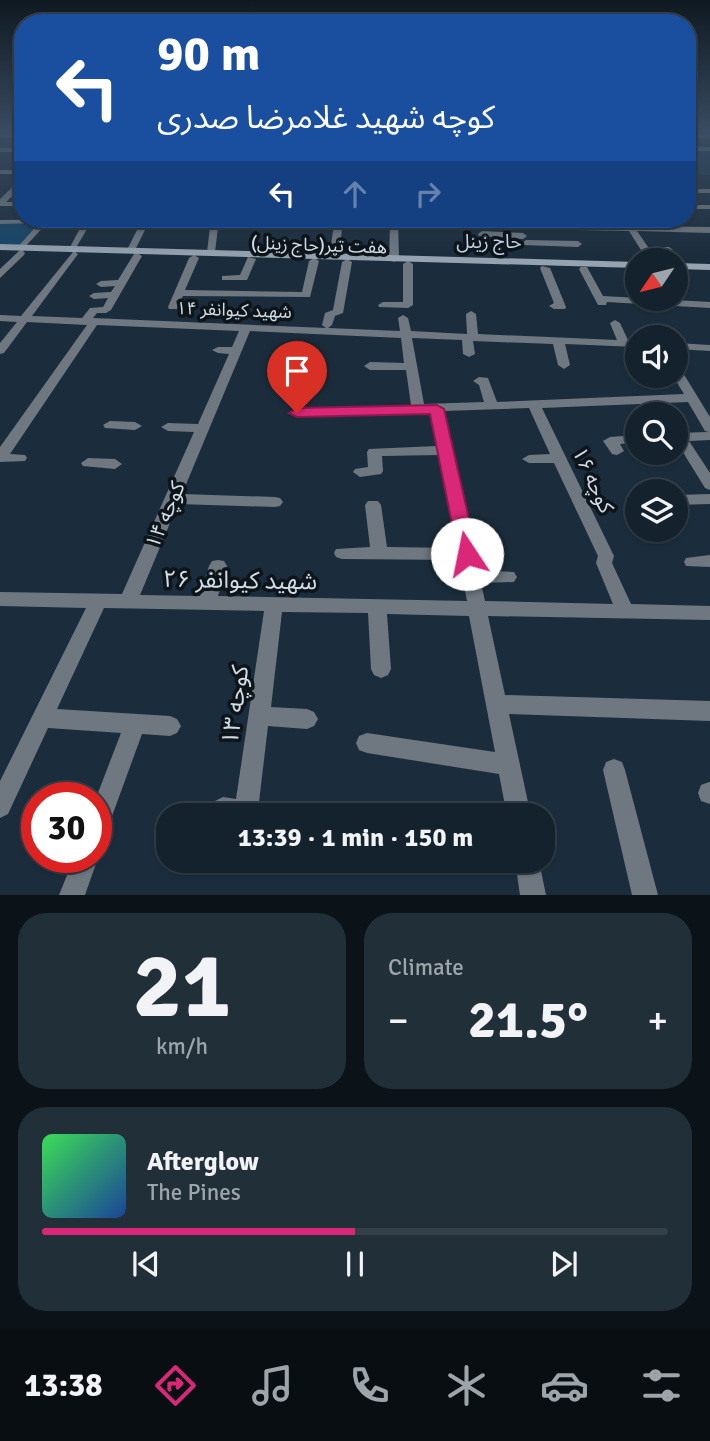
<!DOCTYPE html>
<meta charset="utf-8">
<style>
body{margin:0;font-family:Signika,"Noto Sans Arabic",sans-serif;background:#212f39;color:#f1f3f6;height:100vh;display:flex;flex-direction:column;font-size:26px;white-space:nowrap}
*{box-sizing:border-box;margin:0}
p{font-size:23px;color:#9da4aa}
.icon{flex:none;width:38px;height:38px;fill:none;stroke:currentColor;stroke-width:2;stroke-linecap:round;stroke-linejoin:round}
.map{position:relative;height:895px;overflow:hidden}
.details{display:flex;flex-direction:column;gap:18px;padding:18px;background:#0b1319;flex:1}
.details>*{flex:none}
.hud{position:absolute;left:14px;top:14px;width:682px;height:214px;border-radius:28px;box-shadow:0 2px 5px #0004,0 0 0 2px #333f49;background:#1a4fa0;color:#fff;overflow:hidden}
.needle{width:46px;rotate:235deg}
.buttons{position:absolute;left:625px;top:248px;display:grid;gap:14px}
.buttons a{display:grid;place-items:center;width:63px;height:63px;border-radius:50%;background:#14222d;box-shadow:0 2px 5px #0004,0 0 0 2px #333f49;font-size:35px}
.speed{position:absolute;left:21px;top:782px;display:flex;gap:14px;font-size:35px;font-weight:700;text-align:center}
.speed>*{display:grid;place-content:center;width:91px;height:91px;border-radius:50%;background:#14222d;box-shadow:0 2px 5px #0004,0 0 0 2px #333f49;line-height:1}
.speed .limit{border:10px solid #d22;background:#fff;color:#111}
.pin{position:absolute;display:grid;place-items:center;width:60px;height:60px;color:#fff;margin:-72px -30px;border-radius:50% 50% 50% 0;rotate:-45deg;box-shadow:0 0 7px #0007}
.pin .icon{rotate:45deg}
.me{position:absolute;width:77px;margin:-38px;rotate:349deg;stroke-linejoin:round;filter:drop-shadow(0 0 5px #0008)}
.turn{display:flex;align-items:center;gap:24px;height:147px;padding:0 28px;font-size:32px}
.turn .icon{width:91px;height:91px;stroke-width:2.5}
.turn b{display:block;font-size:49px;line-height:60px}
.lanes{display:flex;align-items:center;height:66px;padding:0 28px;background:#0003;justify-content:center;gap:35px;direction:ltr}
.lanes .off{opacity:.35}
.big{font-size:52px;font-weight:700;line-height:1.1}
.details .widget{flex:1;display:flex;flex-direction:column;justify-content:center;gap:10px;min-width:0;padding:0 24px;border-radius:28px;background:#212f39}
.details .dial{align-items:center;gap:0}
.dial b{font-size:91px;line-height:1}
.song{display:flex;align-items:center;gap:21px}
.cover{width:84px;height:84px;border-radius:10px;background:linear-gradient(135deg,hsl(130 70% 55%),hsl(220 70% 35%))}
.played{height:7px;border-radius:4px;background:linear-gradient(90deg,#db2777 50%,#333f49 50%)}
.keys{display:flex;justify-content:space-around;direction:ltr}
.heat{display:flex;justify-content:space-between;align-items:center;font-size:38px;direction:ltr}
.details .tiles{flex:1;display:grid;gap:18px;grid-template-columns:1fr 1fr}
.widget:last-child{grid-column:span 2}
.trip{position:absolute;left:156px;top:803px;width:399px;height:70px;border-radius:28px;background:#14222d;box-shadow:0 2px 5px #0004,0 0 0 2px #333f49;font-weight:700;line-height:70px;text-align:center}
.dock{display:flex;height:112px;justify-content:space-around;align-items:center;background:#080e12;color:#9da4aa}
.dock .icon{width:49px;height:49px}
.dock .active{color:#db2777}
.dock b{font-size:32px;color:#f1f3f6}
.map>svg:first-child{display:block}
</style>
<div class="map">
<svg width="710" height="895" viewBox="0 0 710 895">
<rect width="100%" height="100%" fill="#1b2d3c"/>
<path fill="#1e364a" d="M 688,149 L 710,149 L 710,175 L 688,174 Z"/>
<path fill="#174567" d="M 39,222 L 21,246 L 0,245 L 0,224 Z"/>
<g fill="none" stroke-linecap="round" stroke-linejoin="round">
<path fill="#6f7880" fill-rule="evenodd" d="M 0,133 L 23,133 L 23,137 L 0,137 Z
M 688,133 L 710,134 L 710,138 L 688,137 Z
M 688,147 L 710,147 L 710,151 L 688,151 Z
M 0,148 L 23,148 L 23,152 L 0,152 Z
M 0,170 L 23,170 L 23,174 L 0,174 Z
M 20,180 L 23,180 L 23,186 L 6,202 L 23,202 L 23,206 L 0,206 L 0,199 Z
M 688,189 L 710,189 L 710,193 L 688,193 Z
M 688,205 L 710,205 L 710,209 L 688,209 Z
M 73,219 L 69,221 L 48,222 L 22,250 L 25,253 L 24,255 L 0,278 L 0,269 L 20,250 L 17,248 L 39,223 L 0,224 L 0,220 Z
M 85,219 L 93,219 L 74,251 L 78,254 L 32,316 L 82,318 L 90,308 L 103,307 L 108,298 L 94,299 L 89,296 L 94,293 L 111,292 L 115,286 L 101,287 L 96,284 L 101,281 L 118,280 L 134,254 L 137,253 L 142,256 L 111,310 L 106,313 L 97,313 L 93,318 L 326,328 L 322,325 L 325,313 L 333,310 L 342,262 L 347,259 L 352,262 L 343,313 L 335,316 L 332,325 L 328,328 L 400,331 L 398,318 L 403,315 L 408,318 L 411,331 L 467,334 L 466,314 L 471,311 L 476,314 L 478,334 L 617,340 L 610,323 L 615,320 L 620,323 L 628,340 L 637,341 L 637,347 L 565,344 L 570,365 L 564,369 L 558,365 L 553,344 L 473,341 L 475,354 L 469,357 L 463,354 L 462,340 L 412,338 L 424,404 L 484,402 L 479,385 L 473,381 L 479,377 L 488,378 L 497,402 L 684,394 L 673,376 L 676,376 L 676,368 L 680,368 L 710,417 L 710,440 L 689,441 L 710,473 L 710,490 L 705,488 L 676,441 L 676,433 L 709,432 L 705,431 L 688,402 L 542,408 L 614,556 L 612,563 L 631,604 L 710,606 L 710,620 L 488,616 L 505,695 L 710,701 L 710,721 L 509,714 L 531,816 L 507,816 L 499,774 L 367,753 L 359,750 L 356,743 L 359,736 L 367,733 L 495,752 L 469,616 L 387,614 L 391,669 L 388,675 L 381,678 L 374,675 L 371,669 L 368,613 L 282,612 L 271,707 L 307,709 L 314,712 L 318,719 L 314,726 L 307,729 L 268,726 L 259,802 L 283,808 L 287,816 L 214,816 L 211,809 L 215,801 L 223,797 L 236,799 L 264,611 L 104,608 L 57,709 L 170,716 L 177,719 L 181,726 L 177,733 L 170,736 L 142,734 L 104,838 L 96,842 L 96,798 L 121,733 L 48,728 L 8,814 L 0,818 L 0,781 L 86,608 L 0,606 L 0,592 L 122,594 L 194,432 L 168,431 L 161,427 L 168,423 L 198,424 L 229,354 L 218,353 L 212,350 L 218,347 L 232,347 L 239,331 L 97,325 L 10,454 L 25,455 L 27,458 L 25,461 L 0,462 L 0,447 L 87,325 L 27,322 L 4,353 L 0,354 L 0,343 L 17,322 L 0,321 L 0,315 L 21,316 L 73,252 L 69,249 ZM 250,331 L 401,338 L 404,363 L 370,362 L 364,366 L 370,370 L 406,370 L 411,405 L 297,409 L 290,413 L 297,417 L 431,412 L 437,446 L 369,449 L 367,452 L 368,467 L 355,469 L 353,472 L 360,477 L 381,474 L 383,471 L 382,456 L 439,455 L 457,548 L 387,547 L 381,505 L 378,501 L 368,501 L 365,505 L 370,547 L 336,549 L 334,553 L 336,557 L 342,559 L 459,560 L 467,601 L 218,596 L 227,566 L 224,561 L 218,560 L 212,561 L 209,566 L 200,596 L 140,595 L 178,504 L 275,507 L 280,506 L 283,502 L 280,498 L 275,497 L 182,494 ZM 529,408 L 550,454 L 529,455 L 522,459 L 529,463 L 554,463 L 598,556 L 596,563 L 613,604 L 485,601 L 481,583 L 514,582 L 517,577 L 514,572 L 478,570 L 444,411 Z
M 211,219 L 219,219 L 215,252 L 211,255 L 207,252 Z
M 335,219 L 343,219 L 339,257 L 334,260 L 329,257 Z
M 398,219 L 399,259 L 394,262 L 389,259 L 390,224 L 362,224 L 358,222 L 362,220 Z
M 517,225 L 710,227 L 710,233 L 637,231 L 648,247 L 669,247 L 673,250 L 669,253 L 652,253 L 657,261 L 648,261 L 629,231 L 520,229 L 516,227 Z
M 139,226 L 146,228 L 134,252 L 128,252 L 127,250 Z
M 482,231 L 523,233 L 527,236 L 523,239 L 479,236 L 478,234 Z
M 526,240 L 578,241 L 582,244 L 578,247 L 523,245 L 522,243 Z
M 194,255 L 199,258 L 185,290 L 302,292 L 309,261 L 314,258 L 319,261 L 310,297 L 183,296 L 177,309 L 169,309 L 168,307 L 189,258 Z
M 248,257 L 256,259 L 247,280 L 222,280 L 222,276 L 240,275 Z
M 408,261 L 413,264 L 413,305 L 408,308 L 379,307 L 378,305 L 383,302 L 403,302 L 403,264 Z
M 542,266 L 550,268 L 566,307 L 565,309 L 554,309 L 549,306 L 554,303 L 540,268 Z
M 581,267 L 587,267 L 603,296 L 710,302 L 710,308 L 607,302 L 606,305 L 598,305 L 579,269 Z
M 664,328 L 668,329 L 673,338 L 662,338 L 659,331 Z
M 676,343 L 710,345 L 710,351 L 676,349 Z
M 110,421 L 135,422 L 142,426 L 135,430 L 105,428 L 103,425 Z
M 637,435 L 637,443 L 620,444 L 624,451 L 617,455 L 612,454 L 603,441 L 610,437 Z
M 88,458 L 115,459 L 122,464 L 115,469 L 83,466 L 81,463 Z
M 710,494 L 710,504 L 676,505 L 676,495 Z
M 710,555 L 710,567 L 686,566 L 684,562 L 686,558 Z
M 614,759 L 622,762 L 625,770 L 658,895 L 632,895 L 603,770 L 606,762 Z
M 709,782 L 710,782 L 710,804 L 701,801 L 698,793 L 701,785 Z
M 96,853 L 98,858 L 85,895 L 59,895 L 74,858 L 96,858 Z
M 515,861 L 539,861 L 546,895 L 520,895 Z"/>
<path fill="#95a3b0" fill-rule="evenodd" d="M 0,244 L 637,262 L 637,268 L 0,250 Z
M 676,263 L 710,264 L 710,270 L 676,269 Z"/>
</g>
<linearGradient id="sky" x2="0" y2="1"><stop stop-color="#0f1921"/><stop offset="0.51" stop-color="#394c61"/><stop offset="1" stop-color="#394c61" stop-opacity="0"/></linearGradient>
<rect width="710" height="258" fill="url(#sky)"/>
<path fill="#db2777" stroke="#8e194d" stroke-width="2" d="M 437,405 L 444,409 L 477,554 L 467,561 L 458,554 L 430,414 L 297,417 L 289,413 L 297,408 Z"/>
<g text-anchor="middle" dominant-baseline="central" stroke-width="7" stroke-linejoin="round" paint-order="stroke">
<g font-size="18" fill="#d0dbe5" stroke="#0d151b">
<text transform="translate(319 245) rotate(2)">هفت تیر(حاج زینل)</text>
<text transform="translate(234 310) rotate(2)">شهید کیوانفر ۱۴</text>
</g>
<g font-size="19" fill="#bdd3e6" stroke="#0d151b">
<text x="489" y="242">حاج زینل</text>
</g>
<g font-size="21" fill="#d0dbe5" stroke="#0d151b">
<text transform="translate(593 480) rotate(65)">کوچه ۱۶</text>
<text transform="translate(165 515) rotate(-67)">کوچه ۱۴</text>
</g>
<g font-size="24" fill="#d0dbe5" stroke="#0d151b">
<text transform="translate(240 580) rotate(1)">شهید کیوانفر ۲۶</text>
<text transform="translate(235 705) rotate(-82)">کوچه ۱۳</text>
</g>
</g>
</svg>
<div class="buttons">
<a><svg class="needle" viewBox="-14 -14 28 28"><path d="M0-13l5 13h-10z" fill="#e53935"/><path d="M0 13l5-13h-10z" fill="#9da4aa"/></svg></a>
<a><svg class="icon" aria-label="sound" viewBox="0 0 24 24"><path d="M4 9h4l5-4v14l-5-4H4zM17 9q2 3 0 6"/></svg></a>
<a><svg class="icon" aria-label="search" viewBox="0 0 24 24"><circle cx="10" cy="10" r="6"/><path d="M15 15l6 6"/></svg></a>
<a><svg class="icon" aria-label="layers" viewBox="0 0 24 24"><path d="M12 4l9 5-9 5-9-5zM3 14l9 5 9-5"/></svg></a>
</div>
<div class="speed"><div class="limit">30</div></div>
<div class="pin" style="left:297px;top:413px;background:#d93025"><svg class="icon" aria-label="arrive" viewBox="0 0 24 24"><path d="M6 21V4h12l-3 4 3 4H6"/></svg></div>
<svg class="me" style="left:467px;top:554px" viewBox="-20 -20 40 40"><circle r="19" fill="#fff"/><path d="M0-13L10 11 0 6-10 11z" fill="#db2777"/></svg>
<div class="trip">13:39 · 1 min · 150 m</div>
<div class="hud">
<div class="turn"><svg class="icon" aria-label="left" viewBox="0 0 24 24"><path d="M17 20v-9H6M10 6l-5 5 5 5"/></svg><div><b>90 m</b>کوچه شهید غلامرضا صدری</div></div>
<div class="lanes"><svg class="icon" aria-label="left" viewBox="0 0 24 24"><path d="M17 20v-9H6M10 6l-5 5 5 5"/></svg><svg class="icon off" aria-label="ahead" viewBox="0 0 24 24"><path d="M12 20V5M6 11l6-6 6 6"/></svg><svg class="icon off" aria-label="right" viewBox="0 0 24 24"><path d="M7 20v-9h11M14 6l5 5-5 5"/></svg></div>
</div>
</div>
<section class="details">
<div class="tiles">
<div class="widget dial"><b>21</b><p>km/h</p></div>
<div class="widget"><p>Climate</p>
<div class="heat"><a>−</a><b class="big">21.5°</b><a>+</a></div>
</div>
<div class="widget">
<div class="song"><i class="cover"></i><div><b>Afterglow</b><p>The Pines</p></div></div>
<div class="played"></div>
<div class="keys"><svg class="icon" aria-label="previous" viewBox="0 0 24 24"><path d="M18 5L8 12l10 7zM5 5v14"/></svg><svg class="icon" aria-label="pause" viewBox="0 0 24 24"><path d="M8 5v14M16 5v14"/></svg><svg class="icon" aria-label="next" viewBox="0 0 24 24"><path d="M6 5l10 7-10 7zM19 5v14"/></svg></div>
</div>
</div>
</section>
<nav class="dock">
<b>13:38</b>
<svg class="icon active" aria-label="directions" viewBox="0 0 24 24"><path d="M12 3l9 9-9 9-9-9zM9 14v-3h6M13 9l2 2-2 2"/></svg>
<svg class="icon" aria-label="music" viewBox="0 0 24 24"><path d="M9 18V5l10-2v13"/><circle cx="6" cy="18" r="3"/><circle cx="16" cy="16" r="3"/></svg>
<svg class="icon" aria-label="phone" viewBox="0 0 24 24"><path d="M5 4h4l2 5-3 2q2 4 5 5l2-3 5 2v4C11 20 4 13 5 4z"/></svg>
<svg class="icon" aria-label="climate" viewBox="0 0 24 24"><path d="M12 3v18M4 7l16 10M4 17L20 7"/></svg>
<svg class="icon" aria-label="car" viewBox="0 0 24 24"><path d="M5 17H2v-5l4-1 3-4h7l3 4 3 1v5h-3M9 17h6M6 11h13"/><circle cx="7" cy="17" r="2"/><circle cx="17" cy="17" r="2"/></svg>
<svg class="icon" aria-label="filters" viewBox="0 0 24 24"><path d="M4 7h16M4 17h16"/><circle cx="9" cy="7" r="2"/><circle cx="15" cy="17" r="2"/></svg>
</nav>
